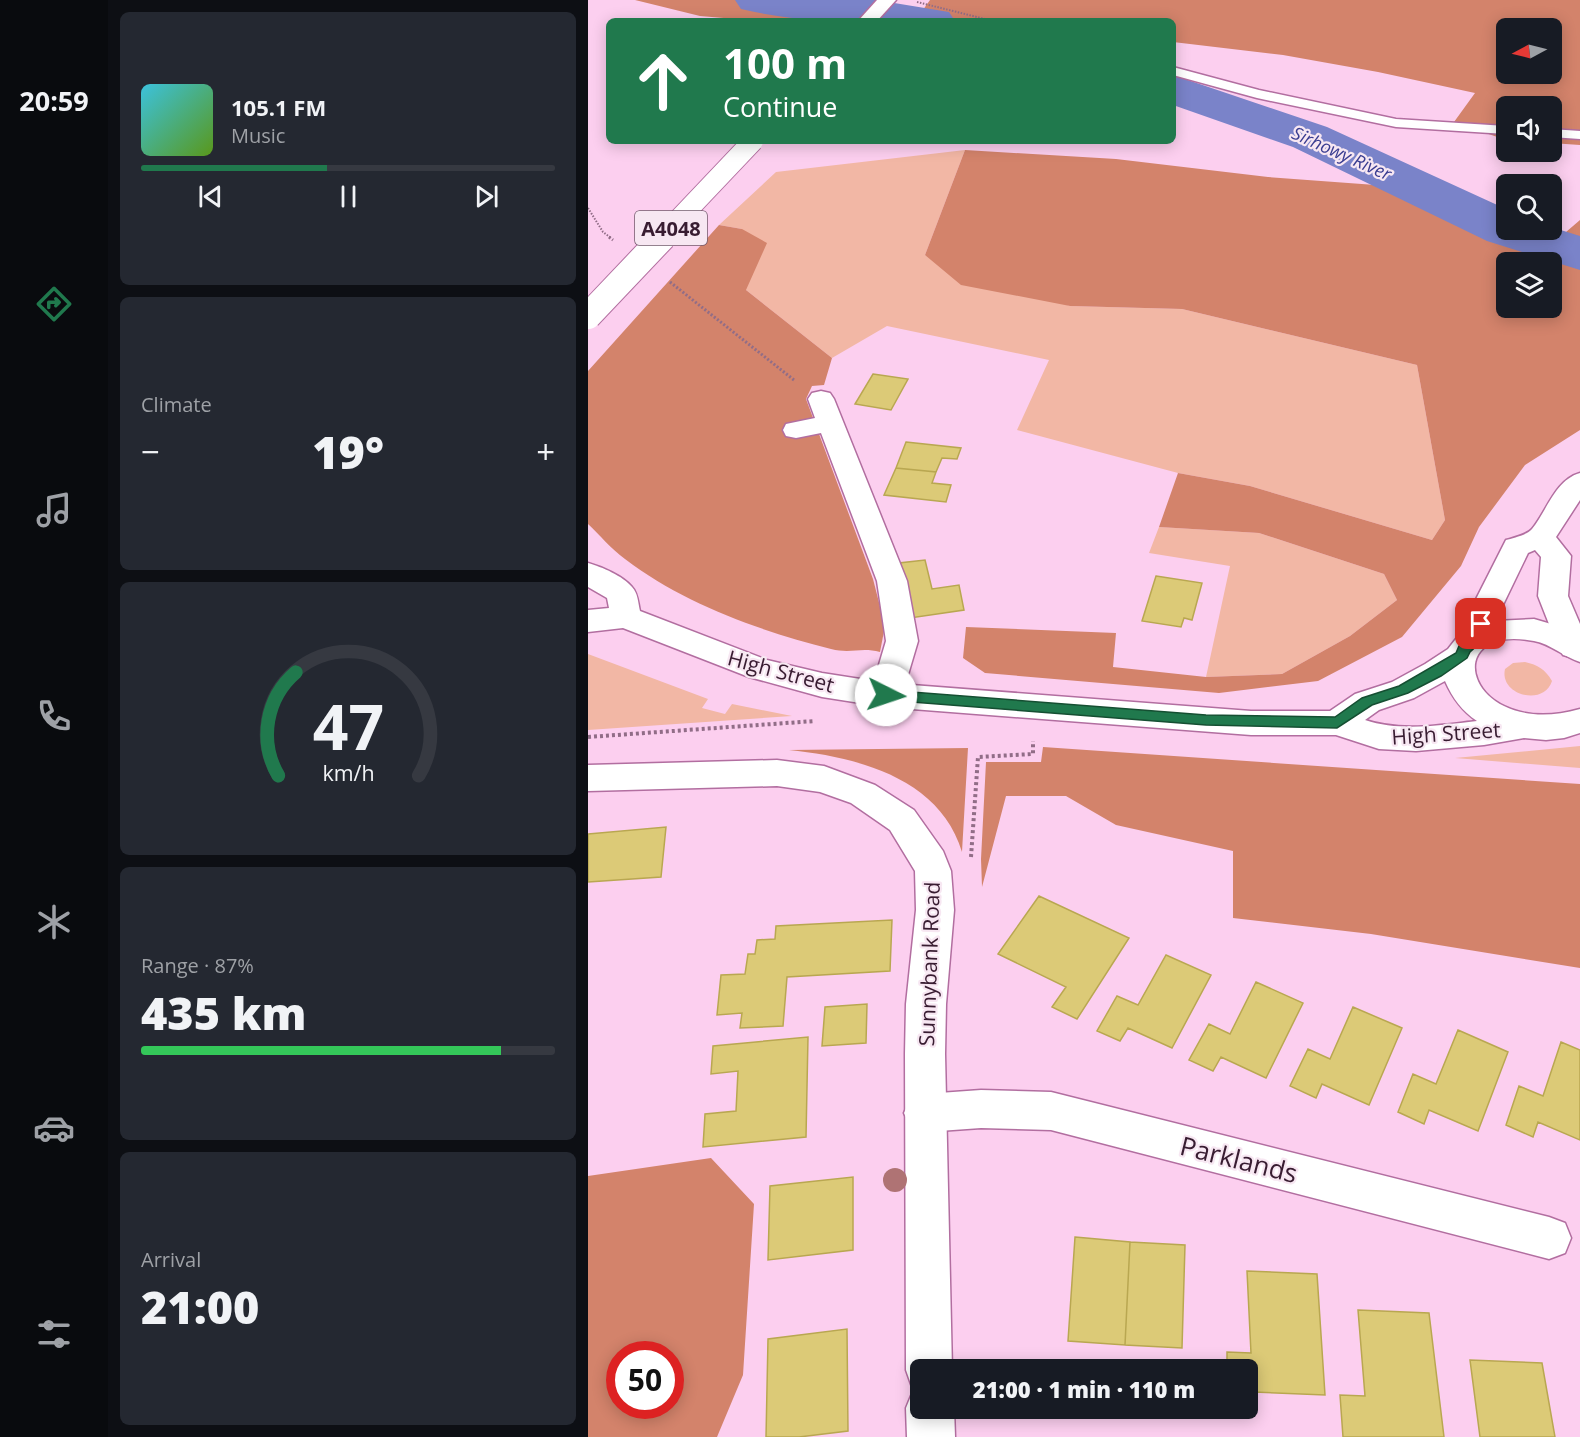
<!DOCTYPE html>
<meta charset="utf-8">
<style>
body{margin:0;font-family:"Open Sans",sans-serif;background:#242831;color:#f1f3f6;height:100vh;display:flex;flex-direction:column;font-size:22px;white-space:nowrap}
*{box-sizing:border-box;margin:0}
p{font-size:20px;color:#9ea1a6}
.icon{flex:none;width:33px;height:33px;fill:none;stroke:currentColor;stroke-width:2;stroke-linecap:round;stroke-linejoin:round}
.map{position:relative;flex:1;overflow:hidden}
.side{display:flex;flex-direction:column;gap:12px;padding:12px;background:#0d0f14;width:480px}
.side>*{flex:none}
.top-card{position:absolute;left:18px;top:18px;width:570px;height:126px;border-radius:9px;box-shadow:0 3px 15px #0003;background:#20794d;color:#fff;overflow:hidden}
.needle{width:39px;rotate:263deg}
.tools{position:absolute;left:908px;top:18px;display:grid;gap:12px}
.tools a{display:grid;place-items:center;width:66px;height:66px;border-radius:9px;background:#171b24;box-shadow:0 3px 15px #0003;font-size:30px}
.speed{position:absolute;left:18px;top:1341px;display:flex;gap:12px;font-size:30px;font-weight:700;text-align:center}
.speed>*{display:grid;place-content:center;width:78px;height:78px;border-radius:50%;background:#171b24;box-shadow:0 3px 15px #0003;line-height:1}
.speed .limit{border:9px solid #d22;background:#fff;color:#111}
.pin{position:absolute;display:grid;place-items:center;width:51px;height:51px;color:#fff;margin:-26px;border-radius:12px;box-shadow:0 3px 9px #0006}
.me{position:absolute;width:66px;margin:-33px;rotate:94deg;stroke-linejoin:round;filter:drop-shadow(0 0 4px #0008)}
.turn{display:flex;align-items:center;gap:21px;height:126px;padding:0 18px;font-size:27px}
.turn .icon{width:78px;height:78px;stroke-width:2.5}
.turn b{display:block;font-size:42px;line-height:51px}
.big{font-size:45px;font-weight:800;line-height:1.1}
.side .card{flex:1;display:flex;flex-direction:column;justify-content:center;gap:9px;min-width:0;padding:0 21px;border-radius:9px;background:#242831}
.side .dial{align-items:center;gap:0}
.dial svg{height:156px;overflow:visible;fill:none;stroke:#363941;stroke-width:7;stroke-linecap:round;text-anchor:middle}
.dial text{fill:#f1f3f6;stroke:none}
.song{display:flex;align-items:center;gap:18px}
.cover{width:72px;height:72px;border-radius:9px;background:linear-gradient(135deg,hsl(190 70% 55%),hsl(90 70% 35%))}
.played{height:6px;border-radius:3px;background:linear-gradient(90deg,#20794d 45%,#363941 45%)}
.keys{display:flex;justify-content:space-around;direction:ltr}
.heat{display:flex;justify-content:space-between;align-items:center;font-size:33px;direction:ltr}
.charge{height:9px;border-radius:4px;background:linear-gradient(90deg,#34c759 87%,#363941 0)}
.trip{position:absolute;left:322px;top:1359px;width:348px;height:60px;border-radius:9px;background:#171b24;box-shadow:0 3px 15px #0003;font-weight:800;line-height:60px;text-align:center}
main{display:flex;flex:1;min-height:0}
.dock{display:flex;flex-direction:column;width:108px;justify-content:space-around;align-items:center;background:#090b0e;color:#9ea1a6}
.dock .icon{width:42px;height:42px}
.dock .selected{color:#20794d}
.dock b{font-size:27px;color:#f1f3f6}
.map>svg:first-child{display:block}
</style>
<main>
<nav class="dock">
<b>20:59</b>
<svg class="icon selected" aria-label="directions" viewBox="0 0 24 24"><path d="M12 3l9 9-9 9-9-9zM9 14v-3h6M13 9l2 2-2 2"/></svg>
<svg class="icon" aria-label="music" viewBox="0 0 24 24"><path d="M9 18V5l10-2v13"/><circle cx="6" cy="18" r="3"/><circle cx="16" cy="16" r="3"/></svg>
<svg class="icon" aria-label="phone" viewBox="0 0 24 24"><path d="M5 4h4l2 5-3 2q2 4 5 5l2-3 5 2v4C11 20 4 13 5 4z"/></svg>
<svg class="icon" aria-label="climate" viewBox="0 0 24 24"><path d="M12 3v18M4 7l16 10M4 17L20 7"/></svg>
<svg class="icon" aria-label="car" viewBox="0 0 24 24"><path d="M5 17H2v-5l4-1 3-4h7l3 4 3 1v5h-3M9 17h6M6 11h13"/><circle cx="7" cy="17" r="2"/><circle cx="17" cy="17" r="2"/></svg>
<svg class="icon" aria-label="filters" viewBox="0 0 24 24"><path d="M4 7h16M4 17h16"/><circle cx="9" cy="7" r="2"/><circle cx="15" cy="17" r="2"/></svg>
</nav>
<section class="side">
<div class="card">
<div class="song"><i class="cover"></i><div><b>105.1 FM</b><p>Music</p></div></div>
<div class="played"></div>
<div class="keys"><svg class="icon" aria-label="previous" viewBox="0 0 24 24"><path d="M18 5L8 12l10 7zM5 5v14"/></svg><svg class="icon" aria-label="pause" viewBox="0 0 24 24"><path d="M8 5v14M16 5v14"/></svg><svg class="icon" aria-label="next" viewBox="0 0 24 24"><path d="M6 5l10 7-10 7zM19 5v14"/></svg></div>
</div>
<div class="card"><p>Climate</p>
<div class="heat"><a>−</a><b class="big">19°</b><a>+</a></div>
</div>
<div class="card dial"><svg viewBox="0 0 100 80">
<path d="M14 69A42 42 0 1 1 86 69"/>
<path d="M14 69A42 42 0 0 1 23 16" stroke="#20794d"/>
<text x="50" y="56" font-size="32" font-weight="700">47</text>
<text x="50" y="72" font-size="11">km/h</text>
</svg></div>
<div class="card"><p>Range · 87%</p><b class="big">435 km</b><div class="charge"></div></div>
<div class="card"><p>Arrival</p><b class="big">21:00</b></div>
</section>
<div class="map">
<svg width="992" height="1437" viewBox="0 0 992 1437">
<rect width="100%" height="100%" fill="#fccfef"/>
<path fill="#f2b7a5" d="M 377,150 L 337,255 L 482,306 L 594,309 L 829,365 L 857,520 L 844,540 L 662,486 L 590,473 L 429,430 L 461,360 L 299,326 L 244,358 L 158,290 L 154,229 L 131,225 L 188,172 Z
M 571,527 L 671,533 L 796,574 L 809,600 L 762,636 L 694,674 L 618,677 L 642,566 L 561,553 Z
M 0,654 L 120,699 L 114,708 L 137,714 L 144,704 L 204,716 L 0,730 Z
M 937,662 C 950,665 957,669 964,681 C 956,707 911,695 917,669 L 925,663 Z
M 992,746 L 992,768 L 867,758 Z"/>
<path fill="#d3836b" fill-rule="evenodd" d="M 47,0 L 266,0 L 245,21 L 171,21 L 112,16 Z
M 342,0 L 992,0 L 992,145 L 963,143 L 963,106 L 918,106 L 918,140 L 866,122 L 887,93 L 790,72 L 695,55 L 585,42 L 585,21 L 327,21 ZM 918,28 L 963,28 L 963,74 L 918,74 Z
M 377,150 L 528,159 L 680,177 L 801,186 L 867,223 L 950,256 L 992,220 L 992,430 L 937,465 L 891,527 L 873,566 L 814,637 L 730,681 L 631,693 L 397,673 L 375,658 L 378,627 L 528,633 L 525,667 L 618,677 L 694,674 L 762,636 L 809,600 L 796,574 L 671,533 L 571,527 L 590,473 L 662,486 L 844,540 L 857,520 L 829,365 L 594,309 L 482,306 L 373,285 L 337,255 ZM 963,262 L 963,308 L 918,308 L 918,262 Z
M 131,225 L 154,229 L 179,243 L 158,290 L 244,358 L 236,385 L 224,386 L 218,399 L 285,579 L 297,626 L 292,652 C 273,647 263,654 243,649 C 172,631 96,604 37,559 C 23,549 12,535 0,524 L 0,371 Z
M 455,747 L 992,784 L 992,968 L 783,934 L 645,918 L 645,851 L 528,825 L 478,796 L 418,796 L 394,887 L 393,859 L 398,762 L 453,762 Z
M 380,748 L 374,852 C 352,778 269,757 201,750 Z
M 123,1158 L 166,1204 L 155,1375 L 129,1437 L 0,1437 L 0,1176 ZM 82,1354 L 82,1406 L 32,1406 L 32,1354 Z"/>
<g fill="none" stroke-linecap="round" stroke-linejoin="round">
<path fill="#7a83c9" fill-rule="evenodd" d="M 147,0 L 288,0 L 361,12 L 367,21 C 297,21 222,26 153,9 Z
M 585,75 L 739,127 L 918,209 L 918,230 L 963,230 L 963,227 L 992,236 L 992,270 L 899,241 L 705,147 L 585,105 Z"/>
</g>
<path fill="#dcca77" stroke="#b9a751" stroke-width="1.5" d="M 285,374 L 320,379 L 303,410 L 267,404 Z
M 318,442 L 373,448 L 369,459 L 354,458 L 348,472 L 308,468 Z
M 308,468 L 348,472 L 344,483 L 363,485 L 358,502 L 296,495 Z
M 337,560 L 344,589 L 371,585 L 376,610 L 322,618 L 311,563 Z
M 568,576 L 614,583 L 604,620 L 596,618 L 593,627 L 554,621 Z
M 78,827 L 73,877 L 0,882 L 0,834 Z
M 451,896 L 541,938 L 489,1019 L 464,1007 L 478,987 L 410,954 Z
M 304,920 L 302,971 L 199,977 L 195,1026 L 152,1028 L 154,1013 L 129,1015 L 133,975 L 157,974 L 160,954 L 167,954 L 169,940 L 187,939 L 188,926 Z
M 578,955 L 623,975 L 584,1048 L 540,1028 L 532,1041 L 509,1031 L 529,996 L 550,1005 Z
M 668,982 L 715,1003 L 678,1078 L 633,1057 L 625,1071 L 601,1060 L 621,1024 L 642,1034 Z
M 279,1004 L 278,1043 L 234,1046 L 237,1007 Z
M 765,1007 L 814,1028 L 781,1105 L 734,1084 L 728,1098 L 702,1086 L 720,1049 L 742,1059 Z
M 870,1030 L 920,1052 L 890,1131 L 841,1110 L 836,1124 L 810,1112 L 825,1074 L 848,1084 Z
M 220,1037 L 218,1137 L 115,1147 L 117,1114 L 148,1111 L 150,1071 L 123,1074 L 125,1046 Z
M 973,1042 L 992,1050 L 992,1140 L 950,1122 L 945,1137 L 918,1125 L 931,1086 L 955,1096 Z
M 265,1177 L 265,1250 L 180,1260 L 182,1186 Z
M 487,1237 L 542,1242 L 537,1345 L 480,1341 Z
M 542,1242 L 597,1245 L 594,1348 L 537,1345 Z
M 659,1271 L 729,1274 L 737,1395 L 666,1392 L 667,1414 L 641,1413 L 641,1408 L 660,1408 L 660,1370 L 639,1370 L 639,1352 L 663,1353 Z
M 770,1310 L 841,1313 L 856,1437 L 755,1437 L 752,1395 L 777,1396 Z
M 259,1329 L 260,1431 L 211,1437 L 178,1437 L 180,1339 Z
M 882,1360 L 954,1363 L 967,1437 L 892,1437 Z"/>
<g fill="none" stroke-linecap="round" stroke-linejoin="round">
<g stroke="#b26ea0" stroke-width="3">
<path id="lane" d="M 585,67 L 671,90 L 808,119 L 918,126 L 918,134 L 808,127 L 669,98 L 585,75 Z
M 963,129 L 992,131 L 992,139 L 963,137 Z"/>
</g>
<g stroke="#b26ea0" stroke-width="3">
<path id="street" d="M 233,391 L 242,393 L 246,399 L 319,581 L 330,641 L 314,695 L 309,703 L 298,707 L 287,703 L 282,695 L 298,641 L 289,581 L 233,433 L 208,438 L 198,436 L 195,430 L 198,424 L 227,418 L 220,399 L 224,393 Z
M 992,473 L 992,500 L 968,537 L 983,556 L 980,596 L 992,624 L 992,656 L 986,658 L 975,655 L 970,647 L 950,596 L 953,557 L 947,550 L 940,553 L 912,611 L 900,645 L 889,648 L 878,645 L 873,637 L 882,611 L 918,540 C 925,538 939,535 944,529 C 959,511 967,480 992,473 Z
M 393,1090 L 463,1092 L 961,1217 L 977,1223 L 983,1238 L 977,1253 L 961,1259 L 463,1130 L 393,1128 L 337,1132 L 322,1126 L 316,1113 L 322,1100 L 337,1094 Z"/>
</g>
<g stroke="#b26ea0" stroke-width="3">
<path id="secondary" d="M 0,563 C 14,567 35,576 44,587 C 50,593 50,603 52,611 L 179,660 L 234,673 L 298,683 L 663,711 L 742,711 L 767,694 L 804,682 L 837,664 L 860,649 L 871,635 L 883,628 L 907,621 L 946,619 L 970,626 L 992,637 L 992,662 C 976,657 963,644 946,641 C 847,622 879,741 992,709 L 992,733 L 976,738 L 958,740 L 936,738 L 896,745 L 828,751 L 791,749 L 748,735 L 663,735 L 298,707 L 234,697 L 161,677 L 35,628 L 0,632 L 0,610 L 21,608 L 19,598 L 0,587 ZM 857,681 C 865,699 874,711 889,721 C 852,725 813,732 777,720 L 791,710 L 826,698 Z
M 189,760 L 236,766 L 287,785 L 326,810 L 355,851 L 363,871 L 366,910 L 358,1004 L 357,1054 L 364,1370 L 333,1370 L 333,1408 L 366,1408 L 367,1437 L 319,1437 L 318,1408 L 325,1391 L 330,1389 L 324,1387 L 318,1370 L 317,1054 L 318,1004 L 328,910 L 327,871 L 302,830 L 263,803 L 232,792 L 189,786 L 0,791 L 0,765 Z"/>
</g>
<g stroke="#b26ea0" stroke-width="3">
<path id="primary" d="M 289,0 L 308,0 L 289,21 L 270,21 Z"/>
</g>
<path stroke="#916d87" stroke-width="2" stroke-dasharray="1.5 1.5" stroke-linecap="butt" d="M 329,2 L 405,21
M 0,208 L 15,232 L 23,238"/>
<path stroke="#916d87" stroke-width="3" stroke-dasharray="2 2" stroke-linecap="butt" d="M 21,237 L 25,240
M 82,282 L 206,380"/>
<path stroke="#916d87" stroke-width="4" stroke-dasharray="3 3" stroke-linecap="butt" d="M 0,737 L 227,721
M 383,857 L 390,757 L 445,754 L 445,741"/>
<use href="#lane" fill="#fff" fill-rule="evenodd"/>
<use href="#street" fill="#fff" fill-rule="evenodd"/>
<use href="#secondary" fill="#fff" fill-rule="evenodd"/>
<use href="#primary" fill="#fff" fill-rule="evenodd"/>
<g stroke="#b26ea0" stroke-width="22" stroke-linecap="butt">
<path id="primary-bridge-far1" d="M 73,238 L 165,141"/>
</g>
<g stroke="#b26ea0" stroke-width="28" stroke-linecap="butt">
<path id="primary-bridge" d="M 0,316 L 75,237"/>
</g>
<use href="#primary-bridge-far1" stroke="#fff" stroke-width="20"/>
<use href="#primary-bridge" stroke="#fff" stroke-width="26"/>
</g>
<circle fill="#af7374" cx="307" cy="1180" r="12"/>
<path fill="#20794d" stroke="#154f32" stroke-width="1.5" d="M 893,620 L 900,624 L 894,641 L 882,652 L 879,658 L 853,676 L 820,693 L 784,705 L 749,728 L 618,725 L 298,700 L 291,695 L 298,690 L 618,715 L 747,717 L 774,698 L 811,686 L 868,653 L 871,646 L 883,635 L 889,621 Z"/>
<g text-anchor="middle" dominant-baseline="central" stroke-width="4.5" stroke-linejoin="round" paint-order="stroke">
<g font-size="18" font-style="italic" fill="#3a3d91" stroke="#f7e7f2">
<text transform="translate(754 153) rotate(24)">Sirhowy River</text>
</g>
<rect fill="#f7e7f2" stroke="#71596b" stroke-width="1.5" x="47" y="211" width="72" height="34" rx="4.5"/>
<g font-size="20" font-weight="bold" fill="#381c31">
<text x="83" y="228">A4048</text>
</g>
<g font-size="21" fill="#381c31" stroke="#f7e7f2">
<text transform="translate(193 671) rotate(15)">High Street</text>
<text transform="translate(858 733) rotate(-4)">High Street</text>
<text transform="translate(341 964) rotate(-88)">Sunnybank Road</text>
</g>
<g font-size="26" fill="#381c31" stroke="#f7e7f2">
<text transform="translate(651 1159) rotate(14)">Parklands</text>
</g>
</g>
</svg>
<div class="tools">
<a><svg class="needle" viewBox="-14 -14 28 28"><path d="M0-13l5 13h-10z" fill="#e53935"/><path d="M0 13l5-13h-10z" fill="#9ea1a6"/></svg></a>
<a><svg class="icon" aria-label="sound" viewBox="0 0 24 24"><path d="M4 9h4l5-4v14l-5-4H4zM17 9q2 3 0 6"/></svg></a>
<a><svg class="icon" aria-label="search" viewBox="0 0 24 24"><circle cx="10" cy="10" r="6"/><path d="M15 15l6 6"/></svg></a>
<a><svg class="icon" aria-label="layers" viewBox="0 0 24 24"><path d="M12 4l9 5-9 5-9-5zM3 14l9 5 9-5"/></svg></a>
</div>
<div class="speed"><div class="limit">50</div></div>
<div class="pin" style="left:893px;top:624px;background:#d93025"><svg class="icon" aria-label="arrive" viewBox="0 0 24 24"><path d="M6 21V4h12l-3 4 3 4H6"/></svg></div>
<svg class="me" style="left:298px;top:695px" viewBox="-20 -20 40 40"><circle r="19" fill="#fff"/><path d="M0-13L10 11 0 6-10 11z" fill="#20794d"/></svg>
<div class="trip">21:00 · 1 min · 110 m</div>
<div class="top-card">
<div class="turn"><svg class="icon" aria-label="ahead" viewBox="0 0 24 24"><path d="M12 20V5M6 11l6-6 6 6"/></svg><div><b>100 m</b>Continue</div></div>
</div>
</div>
</main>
